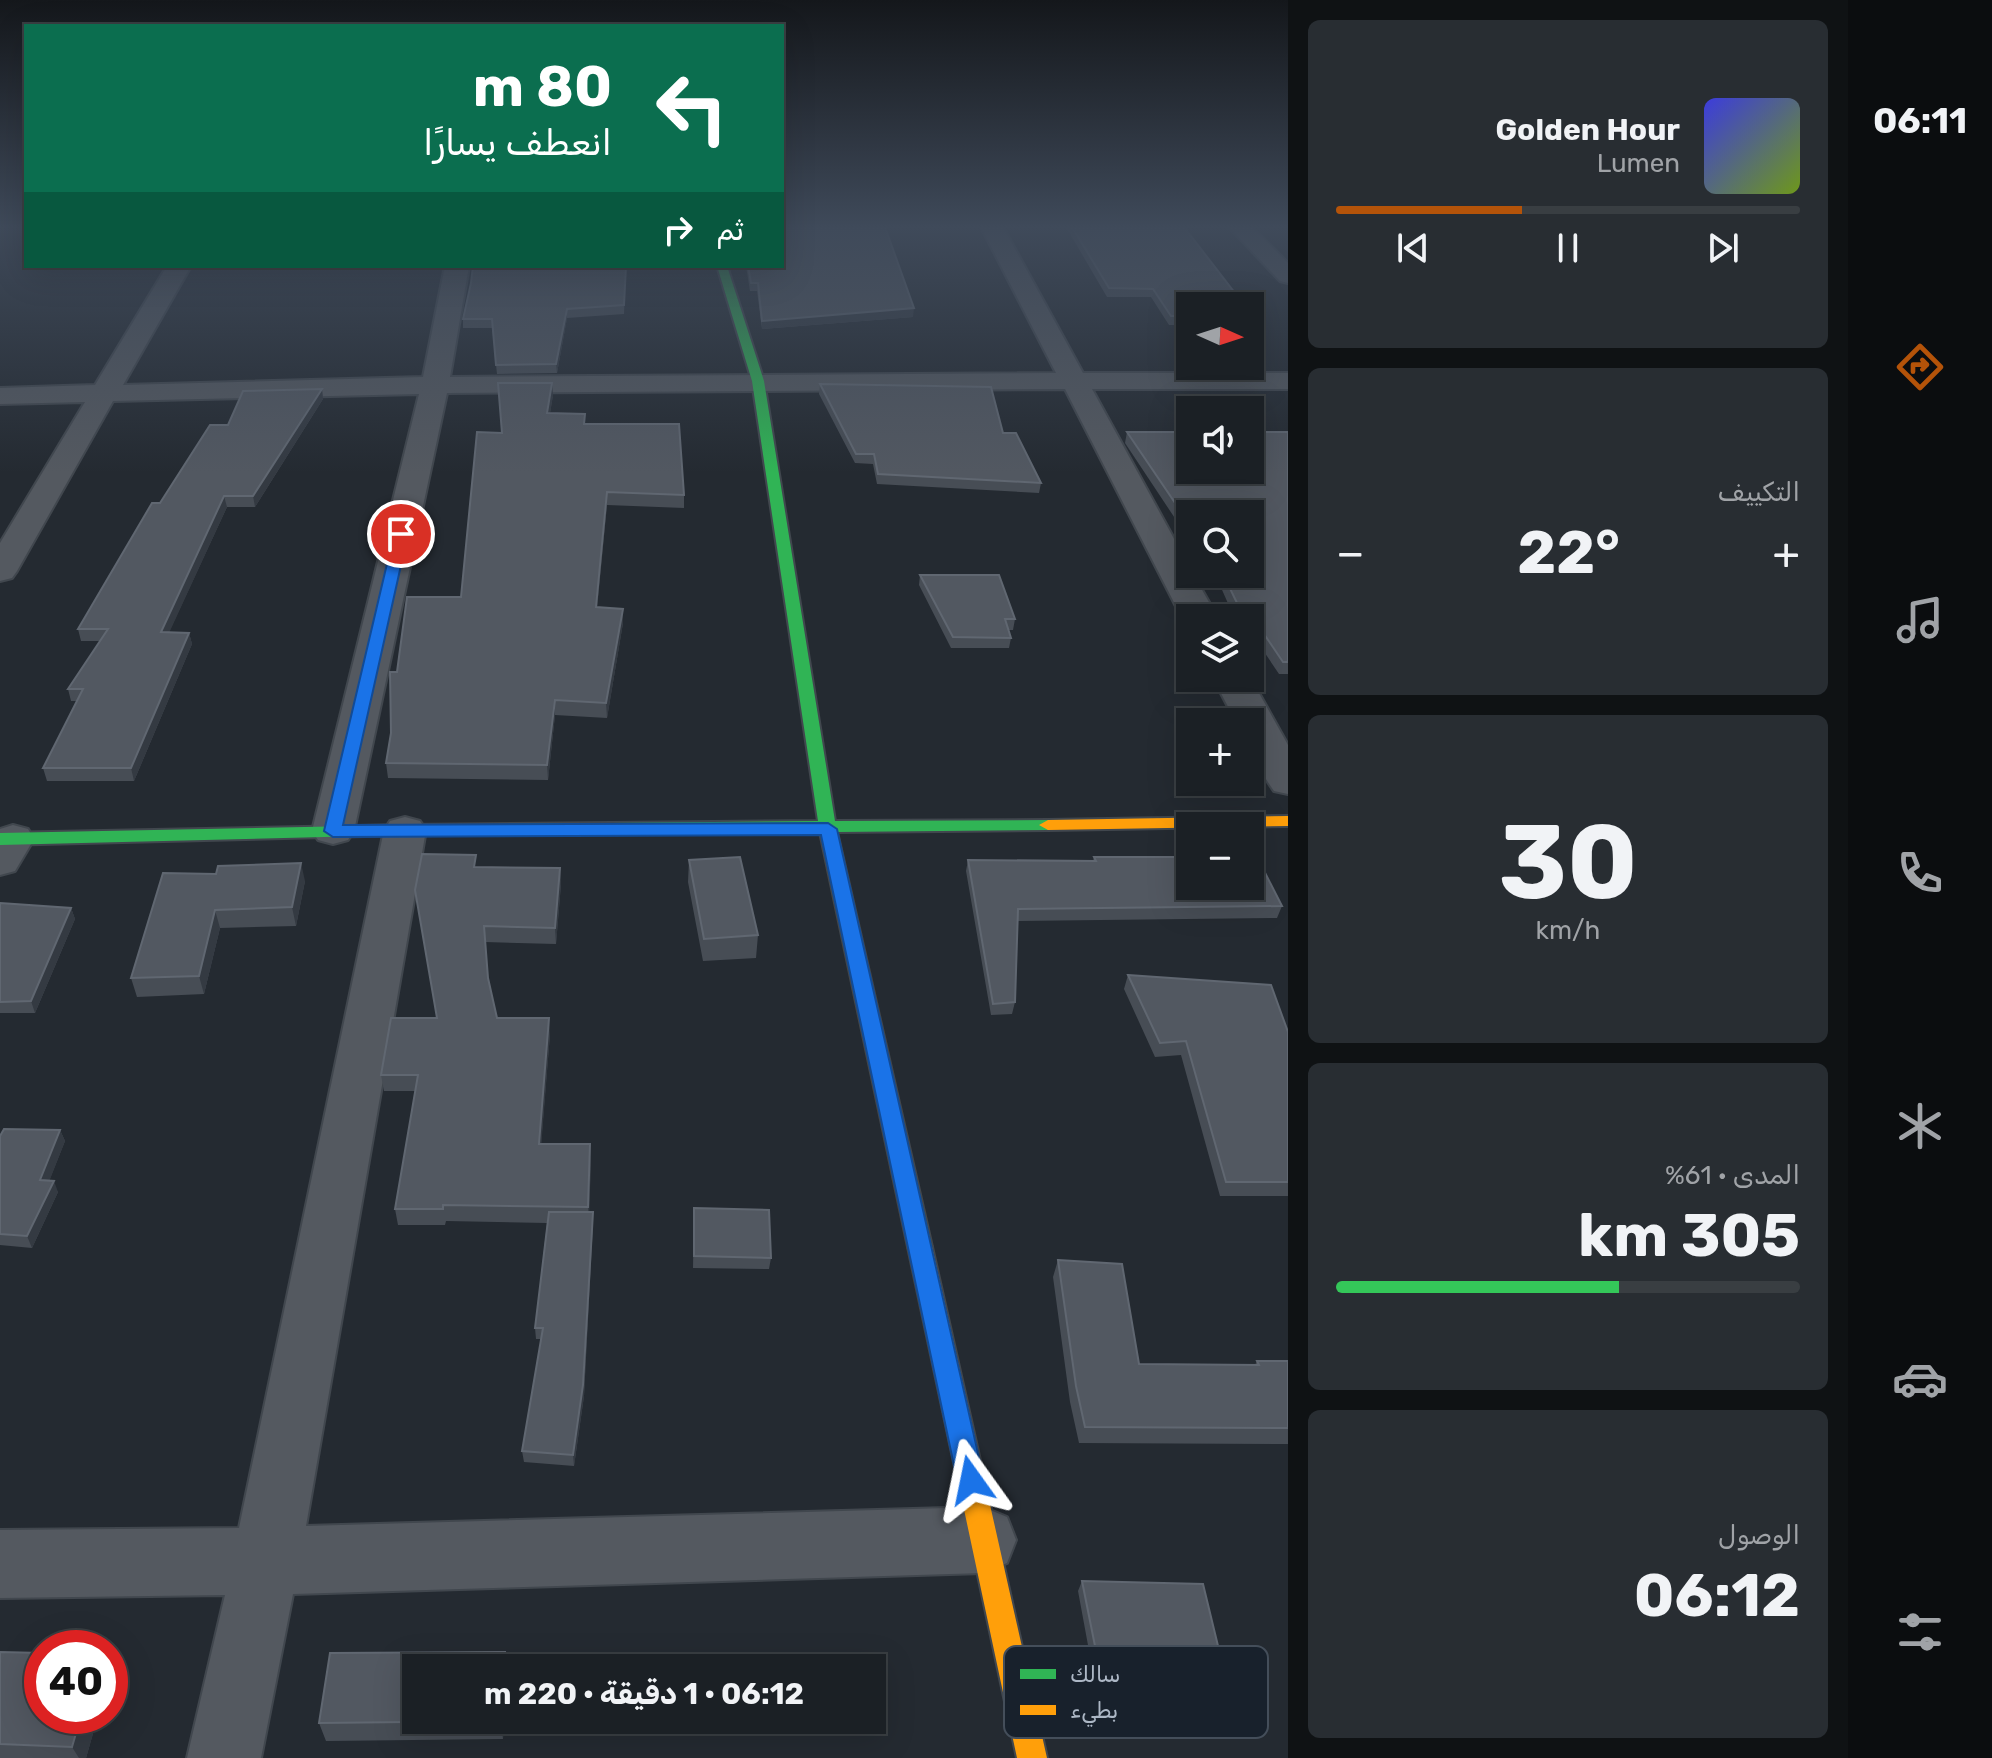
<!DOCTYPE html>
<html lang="ar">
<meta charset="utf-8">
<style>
body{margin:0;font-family:Rubik,"Noto Sans Arabic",sans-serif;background:#282d32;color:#f1f3f6;direction:rtl;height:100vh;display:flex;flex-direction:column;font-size:30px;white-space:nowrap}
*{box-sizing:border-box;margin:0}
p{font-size:26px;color:#a0a3a7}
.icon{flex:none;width:44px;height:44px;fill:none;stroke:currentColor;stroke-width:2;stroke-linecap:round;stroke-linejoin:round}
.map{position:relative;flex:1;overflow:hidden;direction:ltr}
.panel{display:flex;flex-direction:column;gap:20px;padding:20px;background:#0f1214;width:560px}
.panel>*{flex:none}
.hud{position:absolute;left:24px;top:24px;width:760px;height:244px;border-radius:0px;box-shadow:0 8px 32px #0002,0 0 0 2px #393e42;direction:rtl;background:#0b6e4f;color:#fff;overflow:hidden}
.needle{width:52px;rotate:93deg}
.buttons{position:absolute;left:1176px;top:292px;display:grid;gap:16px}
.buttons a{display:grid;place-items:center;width:88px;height:88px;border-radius:0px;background:#1b2025;box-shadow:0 8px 32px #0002,0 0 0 2px #393e42;font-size:40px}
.speed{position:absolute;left:24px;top:1630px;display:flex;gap:16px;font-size:40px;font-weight:700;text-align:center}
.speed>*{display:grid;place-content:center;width:104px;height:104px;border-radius:50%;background:#1b2025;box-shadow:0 8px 32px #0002,0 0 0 2px #393e42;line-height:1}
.speed .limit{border:12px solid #d22;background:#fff;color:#111}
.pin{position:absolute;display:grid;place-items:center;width:68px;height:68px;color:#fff;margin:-34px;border:4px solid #fff;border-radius:50%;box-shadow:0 2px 8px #0007}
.me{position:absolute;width:88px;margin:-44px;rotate:348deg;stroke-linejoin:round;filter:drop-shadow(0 0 6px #0008)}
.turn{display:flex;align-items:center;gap:28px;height:168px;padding:0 40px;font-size:36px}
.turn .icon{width:104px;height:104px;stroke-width:2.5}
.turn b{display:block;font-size:56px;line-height:68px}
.then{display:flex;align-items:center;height:76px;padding:0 40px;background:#0003;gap:16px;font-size:30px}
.big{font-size:60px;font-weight:700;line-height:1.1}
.panel .card{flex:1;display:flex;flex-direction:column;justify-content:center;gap:12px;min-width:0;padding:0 28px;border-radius:12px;background:#282d32}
.panel .dial{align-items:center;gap:0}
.dial b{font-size:104px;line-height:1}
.song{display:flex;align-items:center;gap:24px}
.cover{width:96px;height:96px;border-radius:12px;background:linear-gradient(135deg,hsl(240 70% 55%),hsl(80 70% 35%))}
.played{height:8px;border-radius:4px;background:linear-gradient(90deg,#b45309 40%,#393e42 40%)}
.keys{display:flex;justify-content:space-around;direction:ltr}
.heat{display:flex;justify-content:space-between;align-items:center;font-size:44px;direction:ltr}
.charge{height:12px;border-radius:6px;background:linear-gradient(90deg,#34c759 61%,#393e42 0)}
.trip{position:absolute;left:402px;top:1654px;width:484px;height:80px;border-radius:0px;background:#1b2025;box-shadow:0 8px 32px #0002,0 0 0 2px #393e42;font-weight:700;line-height:80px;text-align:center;direction:rtl}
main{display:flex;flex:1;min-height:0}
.menu{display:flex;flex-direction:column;width:144px;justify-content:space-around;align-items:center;background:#0b0d0f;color:#a0a3a7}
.menu .icon{width:56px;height:56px}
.menu .selected{color:#b45309}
.menu b{font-size:36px;color:#f1f3f6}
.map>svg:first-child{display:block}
</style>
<main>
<nav class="menu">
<b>06:11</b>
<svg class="icon selected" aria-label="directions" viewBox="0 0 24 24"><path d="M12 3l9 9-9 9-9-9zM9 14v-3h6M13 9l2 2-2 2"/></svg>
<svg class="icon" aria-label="music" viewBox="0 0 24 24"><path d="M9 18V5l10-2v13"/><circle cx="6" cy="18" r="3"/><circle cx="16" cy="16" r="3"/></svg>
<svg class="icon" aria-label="phone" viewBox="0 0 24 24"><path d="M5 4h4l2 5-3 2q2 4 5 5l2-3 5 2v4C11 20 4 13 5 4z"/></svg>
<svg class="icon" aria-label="climate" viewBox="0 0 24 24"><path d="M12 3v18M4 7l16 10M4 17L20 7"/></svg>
<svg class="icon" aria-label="car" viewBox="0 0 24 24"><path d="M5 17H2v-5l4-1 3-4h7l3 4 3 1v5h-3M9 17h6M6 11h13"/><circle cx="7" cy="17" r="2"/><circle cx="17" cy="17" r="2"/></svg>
<svg class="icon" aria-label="filters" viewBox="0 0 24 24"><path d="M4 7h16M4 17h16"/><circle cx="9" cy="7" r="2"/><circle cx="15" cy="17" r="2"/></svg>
</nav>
<section class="panel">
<div class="card">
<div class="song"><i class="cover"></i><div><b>Golden Hour</b><p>Lumen</p></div></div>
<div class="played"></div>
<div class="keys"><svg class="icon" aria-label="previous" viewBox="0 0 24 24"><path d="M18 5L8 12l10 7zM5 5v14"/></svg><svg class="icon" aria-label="pause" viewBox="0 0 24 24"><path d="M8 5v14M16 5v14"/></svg><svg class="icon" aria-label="next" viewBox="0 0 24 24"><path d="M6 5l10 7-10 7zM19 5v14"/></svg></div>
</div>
<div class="card"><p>التكييف</p>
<div class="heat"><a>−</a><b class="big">22°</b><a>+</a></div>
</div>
<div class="card dial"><b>30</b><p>km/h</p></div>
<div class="card"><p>المدى · 61%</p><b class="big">305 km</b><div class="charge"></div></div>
<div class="card"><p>الوصول</p><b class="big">06:12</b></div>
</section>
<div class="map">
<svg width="1288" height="1758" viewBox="0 0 1288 1758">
<rect width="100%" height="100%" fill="#242a31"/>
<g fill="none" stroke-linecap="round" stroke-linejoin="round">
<g stroke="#41474e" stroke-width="4">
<path id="street" d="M 981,227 L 1003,227 L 1083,373 L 1288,373 L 1288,389 L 1092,389 L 1190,568 L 1190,574 L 1193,574 L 1218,618 L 1190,618 L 1190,626 L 1182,618 L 1065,389 L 447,393 L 354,831 L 348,840 L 333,844 L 318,840 L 312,831 L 419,394 L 113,401 L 17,571 L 12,578 L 0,581 L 0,543 L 85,402 L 0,404 L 0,388 L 95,385 L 167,266 L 191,266 L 123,385 L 423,377 L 445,266 L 469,266 L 450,377 L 1056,373 Z
M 1229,227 L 1252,227 L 1288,263 L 1288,283 L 1280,281 Z
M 1250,677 L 1288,745 L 1288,794 L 1274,791 C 1257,767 1250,751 1250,722 L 1236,722 L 1213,678 Z
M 405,817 L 420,821 L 426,830 L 306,1526 L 983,1507 L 1007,1517 L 1016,1540 L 1007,1563 L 983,1573 L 293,1594 L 261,1758 L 187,1758 L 225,1595 L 0,1598 L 0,1530 L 239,1528 L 384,830 L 390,821 Z
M 13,825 L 28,829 L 34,839 L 15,871 L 0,875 L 0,829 Z"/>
</g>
<g stroke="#41474e" stroke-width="4">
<path id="fast" d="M 717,266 L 727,266 L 764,381 L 835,821 L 1048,820 L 1057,825 L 1048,830 L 837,832 L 932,1247 L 928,1254 L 920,1257 L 912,1254 L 908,1247 L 820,832 L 405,835 L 0,845 L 0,833 L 405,825 L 818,821 L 752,381 Z"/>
</g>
<g stroke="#41474e" stroke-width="4">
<path id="slow" d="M 1288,816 L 1288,826 L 1048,830 L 1039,825 L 1048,820 Z
M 920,1237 L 928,1240 L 932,1247 L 1047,1758 L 1017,1758 L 908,1247 L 912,1240 Z"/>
</g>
<use href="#street" fill="#545960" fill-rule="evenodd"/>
<use href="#fast" fill="#30b455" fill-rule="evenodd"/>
<use href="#slow" fill="#ff9f0a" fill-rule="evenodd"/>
</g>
<path fill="#474d55" d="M 1066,227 L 1184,227 L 1190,306 L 1190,325 L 1169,325 L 1151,297 L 1107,297 Z
M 473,266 L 647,266 L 647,267 L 626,267 L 624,314 L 567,318 L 557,373 L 497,374 L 492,328 L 463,328 L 463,319 L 471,283 Z
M 746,266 L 782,266 L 913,317 L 762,329 L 757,291 L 750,291 Z
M 1250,312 L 1254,317 L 1252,326 L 1250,326 Z
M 820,384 L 1003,433 L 1041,483 L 1039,493 L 877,484 L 873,464 L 855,463 L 819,394 Z
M 322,389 L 323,399 L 255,507 L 227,507 L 169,632 L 189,633 L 192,644 L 134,781 L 47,781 L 43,768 L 77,701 L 71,701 L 68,689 L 100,641 L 81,641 L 78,629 L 160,503 L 228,425 Z
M 553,395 L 550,413 L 585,424 L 684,495 L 684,508 L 607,505 L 597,607 L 623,623 L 607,718 L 555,715 L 548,780 L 388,778 L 386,763 L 391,733 L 397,672 L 461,597 Z
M 1127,432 L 1288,432 L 1288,674 L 1279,674 L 1250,631 L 1250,618 L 1234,617 L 1215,574 L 1250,574 L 1190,514 L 1190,541 L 1125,443 Z
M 920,575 L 1015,619 L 1013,630 L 1008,630 L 1011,638 L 1009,648 L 951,648 L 919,585 Z
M 1094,857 L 1282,906 L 1277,918 L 1017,921 L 1015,1002 L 1012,1014 L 991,1015 L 966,871 L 968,860 L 1093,861 Z
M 689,860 L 758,935 L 756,958 L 703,961 L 688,882 Z
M 477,867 L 560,868 L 561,884 L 556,944 L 485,942 L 488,980 L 497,1018 L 550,1034 L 541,1144 L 591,1160 L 589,1212 L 593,1212 L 593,1224 L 584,1396 L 574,1466 L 524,1462 L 522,1451 L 541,1339 L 536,1339 L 535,1328 L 547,1223 L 446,1221 L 445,1225 L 398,1225 L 395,1209 L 415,1091 L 384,1091 L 381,1075 L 437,1018 L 415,890 Z
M 163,873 L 305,881 L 296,926 L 220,928 L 204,994 L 137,997 L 131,978 Z
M 0,903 L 71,908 L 75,919 L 35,1013 L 0,1013 Z
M 1128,975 L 1288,1032 L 1288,1196 L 1220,1196 L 1181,1055 L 1155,1057 L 1124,989 Z
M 60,1130 L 65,1141 L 49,1181 L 58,1192 L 32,1248 L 0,1245 L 0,1136 Z
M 694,1208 L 771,1258 L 769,1269 L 693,1268 Z
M 1058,1260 L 1139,1364 L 1255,1365 L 1257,1361 L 1288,1361 L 1288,1444 L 1079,1443 L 1070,1402 L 1053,1277 Z
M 1082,1581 L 1219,1650 L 1213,1660 L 1090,1656 L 1078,1591 Z
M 0,1652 L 42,1716 L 98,1716 L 86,1758 L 0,1758 Z
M 505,1652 L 507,1668 L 416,1668 L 416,1720 L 504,1720 L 503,1739 L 326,1741 L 319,1723 L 330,1653 Z"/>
<path fill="#343a42" d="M 914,308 L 913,317 L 762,329 L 762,321 Z
M 567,309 L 567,318 L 557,373 L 556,364 Z
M 552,383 L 553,395 L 548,426 L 547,413 Z
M 322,389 L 323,399 L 255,507 L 253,496 Z
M 607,492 L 607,505 L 596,621 L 596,607 Z
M 224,496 L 227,507 L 164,644 L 161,632 Z
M 623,609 L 623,623 L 607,718 L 606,703 Z
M 189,633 L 192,644 L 134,781 L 131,768 Z
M 555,700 L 555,715 L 548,780 L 547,765 Z
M 301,863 L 305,881 L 296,926 L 292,907 Z
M 560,868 L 561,884 L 556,944 L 555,928 Z
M 71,908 L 75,919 L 35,1013 L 31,1001 Z
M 215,910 L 220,928 L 204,994 L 199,976 Z
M 549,1018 L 550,1034 L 540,1161 L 539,1144 Z
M 60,1130 L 65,1141 L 45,1192 L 40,1180 Z
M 590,1144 L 591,1160 L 589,1223 L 588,1207 Z
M 54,1181 L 58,1192 L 32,1248 L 27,1236 Z
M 593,1212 L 584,1396 L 574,1466 L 573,1455 Z
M 505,1652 L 507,1668 L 504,1668 Z
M 81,1716 L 98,1716 L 86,1758 L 79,1758 L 72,1747 Z
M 500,1720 L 504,1720 L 503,1739 L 500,1721 Z"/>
<path fill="#525861" stroke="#606771" stroke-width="2" d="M 782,227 L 885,227 L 914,308 L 762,321 L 758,283 L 751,283 L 748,266 L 782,266 Z
M 1072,227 L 1184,227 L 1245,306 L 1190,306 L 1190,316 L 1171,316 L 1153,289 L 1109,288 Z
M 473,266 L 626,266 L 624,305 L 567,309 L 556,364 L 496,365 L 492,319 L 463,319 L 471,283 Z
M 498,383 L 552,383 L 547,413 L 585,414 L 584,424 L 679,424 L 684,495 L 607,492 L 596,607 L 623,609 L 606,703 L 555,700 L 547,765 L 386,763 L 391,733 L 390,672 L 397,672 L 407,597 L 461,597 L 477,432 L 502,433 Z
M 820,384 L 991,387 L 1003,433 L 1016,433 L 1041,483 L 878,474 L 874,454 L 856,454 Z
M 322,389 L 253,496 L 224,496 L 161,632 L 189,633 L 131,768 L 43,768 L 83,689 L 68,689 L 108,629 L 78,629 L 152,503 L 160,503 L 210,425 L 228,425 L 243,391 Z
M 1127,432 L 1190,432 L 1190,470 L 1250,470 L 1250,432 L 1288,432 L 1288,662 L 1283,662 L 1245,606 L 1238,605 L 1223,574 L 1250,574 L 1250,514 L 1190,514 L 1190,525 Z
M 920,575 L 999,575 L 1015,619 L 1005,619 L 1011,638 L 953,637 Z
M 422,854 L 476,855 L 474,867 L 560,868 L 555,928 L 484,926 L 488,978 L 497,1018 L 549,1018 L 539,1144 L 590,1144 L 588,1207 L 443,1205 L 443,1209 L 395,1209 L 418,1075 L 381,1075 L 391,1018 L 437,1018 L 415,890 Z
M 740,857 L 758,935 L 704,939 L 689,860 Z
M 1094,857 L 1190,857 L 1190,886 L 1250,886 L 1250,857 L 1257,857 L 1282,906 L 1018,909 L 1015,1002 L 993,1004 L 968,860 L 1096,861 Z
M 301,863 L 292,907 L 215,910 L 199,976 L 131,978 L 163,873 L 216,874 L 218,866 Z
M 0,903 L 71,908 L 31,1001 L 0,1002 Z
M 1128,975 L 1271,985 L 1288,1032 L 1288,1182 L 1226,1182 L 1186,1041 L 1160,1043 Z
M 4,1129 L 60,1130 L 40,1180 L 54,1181 L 27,1236 L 0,1234 L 0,1136 Z
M 694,1208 L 769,1210 L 771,1258 L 694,1256 Z
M 549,1212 L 593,1212 L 583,1385 L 573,1455 L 522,1451 L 543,1328 L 535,1328 Z
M 1058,1260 L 1122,1264 L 1139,1364 L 1259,1365 L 1257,1361 L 1288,1361 L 1288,1428 L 1085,1427 L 1076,1386 Z
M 1082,1581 L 1203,1584 L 1219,1650 L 1095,1646 Z
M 0,1652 L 42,1653 L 42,1716 L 81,1716 L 72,1747 L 0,1744 Z
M 505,1652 L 504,1668 L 416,1668 L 416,1720 L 500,1721 L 319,1723 L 330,1653 Z"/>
<linearGradient id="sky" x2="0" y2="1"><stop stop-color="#14171b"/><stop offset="0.48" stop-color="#3f4a5a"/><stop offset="1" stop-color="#3f4a5a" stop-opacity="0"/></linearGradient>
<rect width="1288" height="473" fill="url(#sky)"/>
<path fill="#1a73e8" stroke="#114b97" stroke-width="2" d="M 401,530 L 408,534 L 343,825 L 828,823 L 837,829 L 984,1480 L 980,1489 L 971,1493 L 961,1489 L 957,1480 L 821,835 L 333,837 L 324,831 L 394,534 Z"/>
<rect x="1004" y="1646" width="264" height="92" rx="12" fill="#18212c" stroke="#444e5a" stroke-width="2"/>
<rect x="1020" y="1669" width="36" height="10" fill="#30b455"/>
<rect x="1020" y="1705" width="36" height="10" fill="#ff9f0a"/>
<g font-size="22" fill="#acb7c5">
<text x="1070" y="1682">سالك</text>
<text x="1070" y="1718">بطيء</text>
</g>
</svg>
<div class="buttons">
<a><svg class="needle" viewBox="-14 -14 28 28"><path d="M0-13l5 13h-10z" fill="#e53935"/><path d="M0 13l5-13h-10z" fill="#a0a3a7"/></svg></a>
<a><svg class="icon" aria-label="sound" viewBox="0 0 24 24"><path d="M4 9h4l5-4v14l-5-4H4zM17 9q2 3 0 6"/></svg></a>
<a><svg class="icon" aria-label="search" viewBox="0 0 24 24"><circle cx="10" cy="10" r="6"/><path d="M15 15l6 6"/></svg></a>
<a><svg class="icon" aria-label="layers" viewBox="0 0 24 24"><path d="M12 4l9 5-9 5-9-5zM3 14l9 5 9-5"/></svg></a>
<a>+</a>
<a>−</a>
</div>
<div class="speed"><div class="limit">40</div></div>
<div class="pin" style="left:401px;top:534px;background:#d93025"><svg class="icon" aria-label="arrive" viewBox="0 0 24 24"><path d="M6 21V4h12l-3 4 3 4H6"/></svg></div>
<svg class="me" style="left:971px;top:1480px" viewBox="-20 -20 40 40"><path d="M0-17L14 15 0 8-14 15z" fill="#1a73e8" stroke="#fff" stroke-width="4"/></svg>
<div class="trip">06:12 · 1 دقيقة · 220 m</div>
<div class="hud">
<div class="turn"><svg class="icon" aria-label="left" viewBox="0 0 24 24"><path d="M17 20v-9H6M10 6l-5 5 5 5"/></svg><div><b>80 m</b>انعطف يسارًا</div></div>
<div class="then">ثم<svg class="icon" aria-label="right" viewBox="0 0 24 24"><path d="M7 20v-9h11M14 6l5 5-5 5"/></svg></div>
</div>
</div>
</main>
